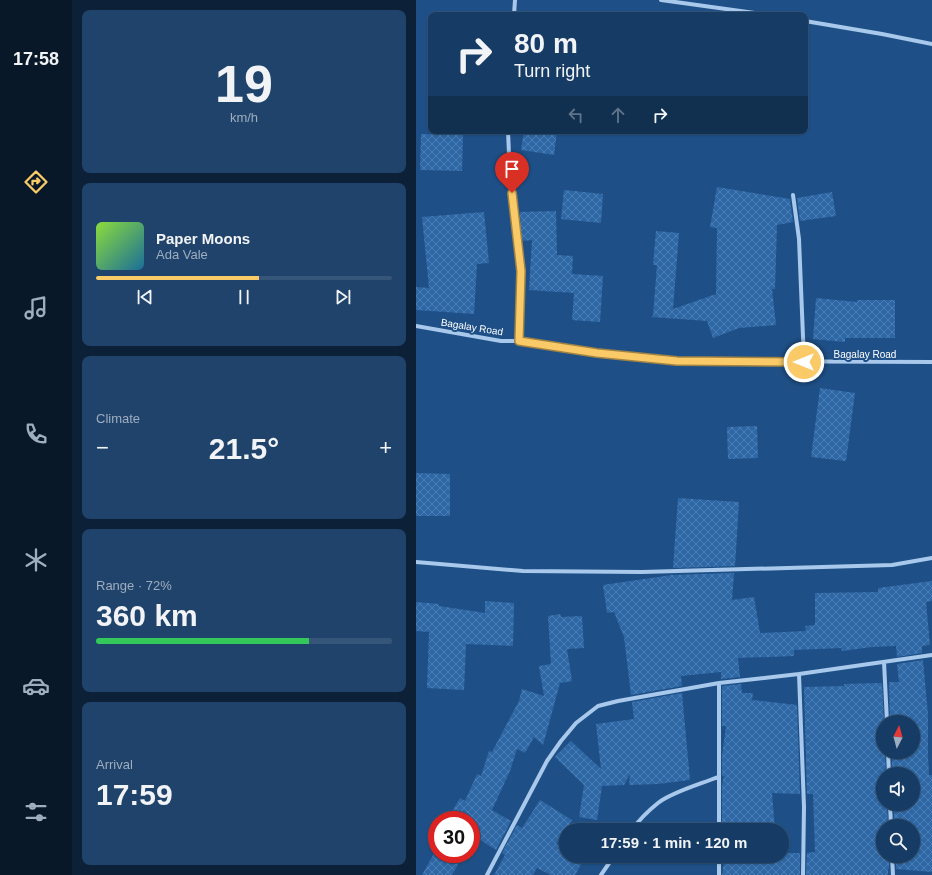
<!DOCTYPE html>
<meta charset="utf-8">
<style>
body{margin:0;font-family:Helvetica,sans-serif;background:#1f436b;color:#f1f3f6;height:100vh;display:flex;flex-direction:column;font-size:15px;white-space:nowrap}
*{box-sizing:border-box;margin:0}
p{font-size:13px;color:#9eadbf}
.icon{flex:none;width:22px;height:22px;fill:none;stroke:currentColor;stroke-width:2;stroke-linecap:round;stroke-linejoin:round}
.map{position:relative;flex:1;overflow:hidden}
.details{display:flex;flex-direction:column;gap:10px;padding:10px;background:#0c2138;width:344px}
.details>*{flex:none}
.hud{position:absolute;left:12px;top:12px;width:380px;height:122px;border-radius:8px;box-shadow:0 1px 3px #0004,0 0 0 1px #355679;background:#163c65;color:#f1f3f6;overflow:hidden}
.needle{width:26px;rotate:6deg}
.buttons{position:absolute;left:460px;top:715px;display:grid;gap:8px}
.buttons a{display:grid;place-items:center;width:44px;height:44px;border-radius:50%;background:#163c65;box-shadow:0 1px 3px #0004,0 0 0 1px #355679;font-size:20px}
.speed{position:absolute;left:12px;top:811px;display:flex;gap:8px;font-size:20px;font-weight:700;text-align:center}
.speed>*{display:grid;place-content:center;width:52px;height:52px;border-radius:50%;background:#163c65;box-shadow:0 1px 3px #0004,0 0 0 1px #355679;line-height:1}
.speed .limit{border:6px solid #d22;background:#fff;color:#111}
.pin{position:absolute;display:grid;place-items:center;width:34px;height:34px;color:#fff;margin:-41px -17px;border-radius:50% 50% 50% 0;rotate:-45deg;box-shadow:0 0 4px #0007}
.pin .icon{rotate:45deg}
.me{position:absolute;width:44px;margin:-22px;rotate:270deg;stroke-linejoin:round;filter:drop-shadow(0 0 3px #0008)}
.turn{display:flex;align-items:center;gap:14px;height:84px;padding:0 20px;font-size:18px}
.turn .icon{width:52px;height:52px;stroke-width:2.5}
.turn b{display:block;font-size:28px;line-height:34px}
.lanes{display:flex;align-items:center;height:38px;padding:0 20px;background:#0003;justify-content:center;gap:20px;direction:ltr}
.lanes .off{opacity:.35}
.big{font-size:30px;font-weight:600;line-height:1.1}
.details .tile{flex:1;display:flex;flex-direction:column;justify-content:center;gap:6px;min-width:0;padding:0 14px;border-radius:8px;background:#1f436b}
.details .dial{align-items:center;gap:0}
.dial b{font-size:52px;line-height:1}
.song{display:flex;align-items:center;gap:12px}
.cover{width:48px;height:48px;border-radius:6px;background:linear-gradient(135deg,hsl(90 70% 55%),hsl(200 70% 35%))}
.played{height:4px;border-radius:2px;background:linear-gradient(90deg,#f9ca67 55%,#355679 55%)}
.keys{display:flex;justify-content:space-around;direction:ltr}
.heat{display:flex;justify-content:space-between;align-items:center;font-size:22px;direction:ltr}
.charge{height:6px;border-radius:3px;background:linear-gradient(90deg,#34c759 72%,#355679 0)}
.trip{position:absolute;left:143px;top:823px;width:230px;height:40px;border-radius:20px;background:#163c65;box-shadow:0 1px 3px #0004,0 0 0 1px #355679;font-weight:600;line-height:40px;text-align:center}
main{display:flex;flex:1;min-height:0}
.tabs{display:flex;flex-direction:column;width:72px;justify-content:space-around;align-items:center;background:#091828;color:#9eadbf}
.tabs .icon{width:28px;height:28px}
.tabs .current{color:#f9ca67}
.tabs b{font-size:18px;color:#f1f3f6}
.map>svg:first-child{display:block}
</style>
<main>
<nav class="tabs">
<b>17:58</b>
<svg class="icon current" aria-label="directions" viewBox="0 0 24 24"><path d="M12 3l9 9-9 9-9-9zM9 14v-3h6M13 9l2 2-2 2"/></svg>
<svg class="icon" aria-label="music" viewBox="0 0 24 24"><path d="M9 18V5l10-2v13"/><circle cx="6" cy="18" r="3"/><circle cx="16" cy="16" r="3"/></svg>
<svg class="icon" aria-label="phone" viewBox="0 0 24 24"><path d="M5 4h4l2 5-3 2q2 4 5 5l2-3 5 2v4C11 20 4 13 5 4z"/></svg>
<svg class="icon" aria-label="climate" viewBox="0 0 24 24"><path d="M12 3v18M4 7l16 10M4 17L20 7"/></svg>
<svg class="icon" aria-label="car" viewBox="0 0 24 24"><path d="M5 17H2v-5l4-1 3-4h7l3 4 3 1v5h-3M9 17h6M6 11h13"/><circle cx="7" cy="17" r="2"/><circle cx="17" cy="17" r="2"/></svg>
<svg class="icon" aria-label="filters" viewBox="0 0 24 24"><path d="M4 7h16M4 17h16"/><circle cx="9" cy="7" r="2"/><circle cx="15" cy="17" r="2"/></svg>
</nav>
<section class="details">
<div class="tile dial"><b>19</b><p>km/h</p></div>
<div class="tile">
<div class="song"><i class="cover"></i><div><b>Paper Moons</b><p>Ada Vale</p></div></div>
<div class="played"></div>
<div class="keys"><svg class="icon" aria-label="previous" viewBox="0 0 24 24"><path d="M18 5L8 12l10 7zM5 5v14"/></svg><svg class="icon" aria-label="pause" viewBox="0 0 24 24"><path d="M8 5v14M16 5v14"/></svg><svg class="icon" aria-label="next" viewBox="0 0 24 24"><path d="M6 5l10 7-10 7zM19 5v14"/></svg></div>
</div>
<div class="tile"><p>Climate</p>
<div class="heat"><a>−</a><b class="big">21.5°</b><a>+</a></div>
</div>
<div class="tile"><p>Range · 72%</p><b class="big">360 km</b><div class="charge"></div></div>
<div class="tile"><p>Arrival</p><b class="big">17:59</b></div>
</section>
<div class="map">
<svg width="516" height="875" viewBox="0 0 516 875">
<defs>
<pattern id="building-cross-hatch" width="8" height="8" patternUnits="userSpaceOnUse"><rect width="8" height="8" fill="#2e67a5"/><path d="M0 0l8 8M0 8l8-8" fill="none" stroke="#4d7eb2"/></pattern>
</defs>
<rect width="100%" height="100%" fill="#1e5087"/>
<path fill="url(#building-cross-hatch)" d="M 108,131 L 141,131 L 138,155 L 105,150 Z
M 5,134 L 47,135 L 46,171 L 4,170 Z
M 301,187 L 374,199 L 377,222 L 361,225 L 359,289 L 356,289 L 360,325 L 323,328 L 297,338 L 291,321 L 235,317 L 237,316 L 241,265 L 237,265 L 240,231 L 263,233 L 257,309 L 300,294 L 301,228 L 294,227 Z
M 148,190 L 187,194 L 185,223 L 145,219 Z
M 416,192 L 420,216 L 384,221 L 381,198 Z
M 140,211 L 141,255 L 157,256 L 156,274 L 187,276 L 184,322 L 156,320 L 158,293 L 113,290 L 116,240 L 105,241 L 104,212 Z
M 68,212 L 73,263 L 61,264 L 58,314 L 0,310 L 0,287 L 13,288 L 6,217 Z
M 400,298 L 441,302 L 441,300 L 479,300 L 479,338 L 429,338 L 429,342 L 397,339 Z
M 404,388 L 439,393 L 430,461 L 395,457 Z
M 341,426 L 342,458 L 312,459 L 311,427 Z
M 0,473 L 34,474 L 34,516 L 0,516 Z
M 262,498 L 323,502 L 319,566 L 257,568 Z
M 318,573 L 316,600 L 338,597 L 344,633 L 390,631 L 389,626 L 399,625 L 399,593 L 462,592 L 462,588 L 516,581 L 516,601 L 510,602 L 514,645 L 506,646 L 506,653 L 481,657 L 480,646 L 456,647 L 426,651 L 425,648 L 378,650 L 378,656 L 322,658 L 324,677 L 305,679 L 305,672 L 265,676 L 266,686 L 215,695 L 208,637 L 198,612 L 191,613 L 187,585 L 256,575 L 257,575 Z
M 69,601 L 98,603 L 97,646 L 50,644 L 48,690 L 11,688 L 13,632 L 0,631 L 0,602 L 23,604 L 23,606 L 69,613 Z
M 144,614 L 145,617 L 166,616 L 168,648 L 151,649 L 156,681 L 144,683 L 127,745 L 118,737 L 109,753 L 101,749 L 94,771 L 76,810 L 95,821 L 80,850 L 58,836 L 55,841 L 55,820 L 31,820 L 44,798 L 49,801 L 61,774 L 65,776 L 73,751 L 76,752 L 103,701 L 106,689 L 128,696 L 123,666 L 135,664 L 132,616 Z
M 507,660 L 512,714 L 512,757 L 513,775 L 516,775 L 516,872 L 480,869 L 480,856 L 497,856 L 497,826 L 478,826 L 478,804 L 497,804 L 497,774 L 476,774 L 476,752 L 497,752 L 497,722 L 474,722 L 473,682 L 483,682 L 481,664 Z
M 466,683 L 468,722 L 467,752 L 469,752 L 470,774 L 467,774 L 467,804 L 471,804 L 472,826 L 467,826 L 467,856 L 473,856 L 473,869 L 472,868 L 472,875 L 390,875 L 391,853 L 399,852 L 397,794 L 391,794 L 388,687 L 428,686 L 428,684 Z
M 325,684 L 326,693 L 337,693 L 336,700 L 381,705 L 384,794 L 356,793 L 359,830 L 306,830 L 306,785 L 308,776 L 306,776 L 306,756 L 310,726 L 306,726 L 306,686 Z
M 266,693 L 274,780 L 242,784 L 213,785 L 214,774 L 208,785 L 186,786 L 181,820 L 163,817 L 168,785 L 139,757 L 155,741 L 185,769 L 180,724 L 218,719 L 216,702 Z
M 124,800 L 156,820 L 140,844 L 150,849 L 150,856 L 163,856 L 168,859 L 159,875 L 135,875 L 121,868 L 117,875 L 78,875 L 89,855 L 86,853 L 101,825 L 106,828 Z
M 21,848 L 21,854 L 48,854 L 36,875 L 6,875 Z
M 366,853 L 384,853 L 384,875 L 306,875 L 309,856 L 366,856 Z"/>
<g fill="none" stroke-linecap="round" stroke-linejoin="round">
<path stroke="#a8c9eb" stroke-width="4" d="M 245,0 L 354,15
M 98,15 L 99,0
M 389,21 L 466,34 L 516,44
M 92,131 L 94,177 L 105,271 L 103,341
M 377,195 L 383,239 L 388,361
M 0,326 L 85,341 L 103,341 L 181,353 L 261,361 L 516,362
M 0,562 L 107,571 L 226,572 L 476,565 L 516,558
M 468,662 L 471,722
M 383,674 L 388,807 L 387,875
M 472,752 L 473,774
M 474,804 L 475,826
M 216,830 C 223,820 232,811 242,803 C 256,792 285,784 302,777
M 303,830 L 303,683
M 303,856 L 303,875
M 476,856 L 477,875
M 71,875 L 131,761 L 145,741 L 160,723 L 182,706 L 202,701 L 303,683 L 383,674 L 516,655
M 185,875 L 198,856"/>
</g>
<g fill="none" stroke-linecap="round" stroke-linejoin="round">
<g stroke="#a28343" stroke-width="10">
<path id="route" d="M 96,193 L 105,271 L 103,341 L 181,353 L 261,361 L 388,362"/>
</g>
<use href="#route" stroke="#f9ca67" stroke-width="7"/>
</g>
<g text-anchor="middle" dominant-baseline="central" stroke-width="4" stroke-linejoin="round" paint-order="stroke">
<g font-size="10" fill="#fff" stroke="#1e5087">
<text transform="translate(56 327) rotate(9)">Bagalay Road</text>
<text x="449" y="354">Bagalay Road</text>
</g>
</g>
</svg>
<div class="buttons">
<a><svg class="needle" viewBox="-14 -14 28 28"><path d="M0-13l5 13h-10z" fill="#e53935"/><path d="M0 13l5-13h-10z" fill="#9eadbf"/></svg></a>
<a><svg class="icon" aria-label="sound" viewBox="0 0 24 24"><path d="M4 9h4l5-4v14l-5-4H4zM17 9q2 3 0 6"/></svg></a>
<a><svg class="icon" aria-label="search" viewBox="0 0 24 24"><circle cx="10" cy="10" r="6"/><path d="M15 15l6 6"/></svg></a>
</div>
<div class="speed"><div class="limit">30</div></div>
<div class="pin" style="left:96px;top:193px;background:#d93025"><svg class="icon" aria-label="arrive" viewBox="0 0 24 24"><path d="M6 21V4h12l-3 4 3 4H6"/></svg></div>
<svg class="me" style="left:388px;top:362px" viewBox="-20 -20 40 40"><circle r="17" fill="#f9ca67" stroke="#fff" stroke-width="3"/><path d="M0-11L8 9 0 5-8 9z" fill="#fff"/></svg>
<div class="trip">17:59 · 1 min · 120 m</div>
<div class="hud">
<div class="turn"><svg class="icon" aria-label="right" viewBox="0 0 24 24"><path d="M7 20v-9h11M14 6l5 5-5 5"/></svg><div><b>80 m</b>Turn right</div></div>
<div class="lanes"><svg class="icon off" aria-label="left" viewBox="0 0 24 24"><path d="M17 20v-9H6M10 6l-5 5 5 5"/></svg><svg class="icon off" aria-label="ahead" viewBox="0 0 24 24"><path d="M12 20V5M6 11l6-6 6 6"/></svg><svg class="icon" aria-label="right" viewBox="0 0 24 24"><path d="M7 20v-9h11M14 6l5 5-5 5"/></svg></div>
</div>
</div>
</main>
